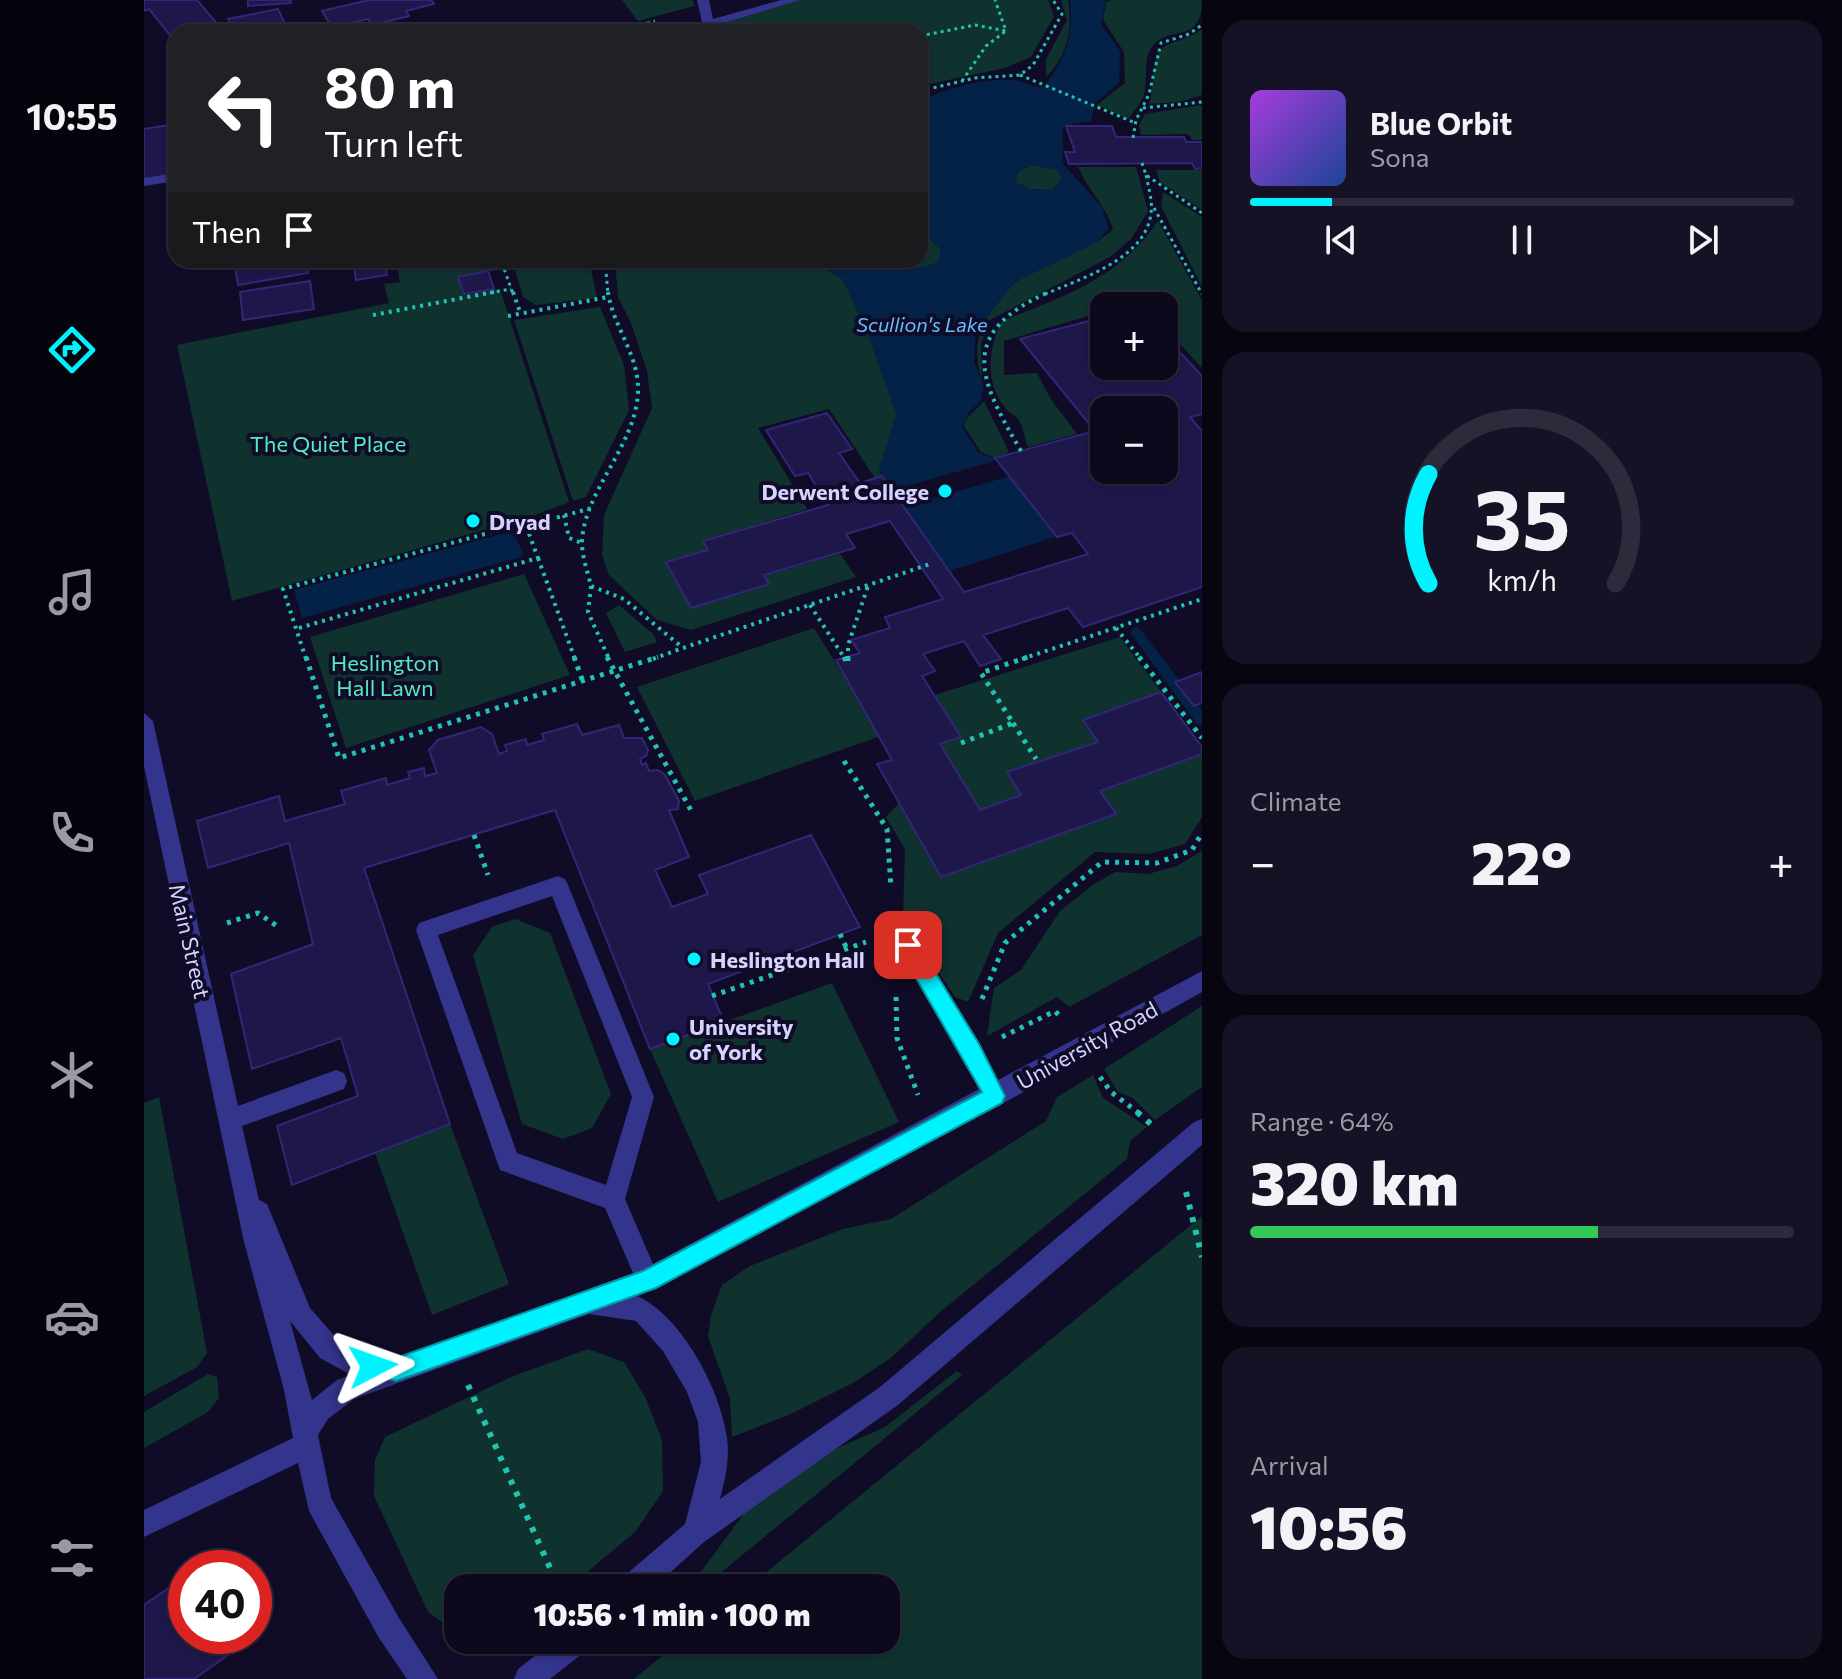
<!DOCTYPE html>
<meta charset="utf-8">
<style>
body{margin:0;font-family:Commissioner,sans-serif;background:#151226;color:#f1f3f6;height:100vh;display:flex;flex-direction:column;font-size:30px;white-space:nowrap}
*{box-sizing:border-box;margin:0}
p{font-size:26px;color:#9a9aa4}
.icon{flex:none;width:44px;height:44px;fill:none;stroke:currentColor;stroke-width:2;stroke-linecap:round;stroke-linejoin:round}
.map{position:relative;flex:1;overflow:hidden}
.sheet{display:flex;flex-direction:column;gap:20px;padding:20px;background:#070510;width:640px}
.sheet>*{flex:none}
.banner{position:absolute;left:24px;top:24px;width:760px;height:244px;border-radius:24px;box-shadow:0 2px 6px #0004,0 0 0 2px #2c2a3b;background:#202124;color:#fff;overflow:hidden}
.controls{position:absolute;left:946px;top:292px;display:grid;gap:16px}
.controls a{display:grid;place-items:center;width:88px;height:88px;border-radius:16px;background:#0c091d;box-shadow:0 2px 6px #0004,0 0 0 2px #2c2a3b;font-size:40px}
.speed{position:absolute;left:24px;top:1550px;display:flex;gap:16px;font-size:40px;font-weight:700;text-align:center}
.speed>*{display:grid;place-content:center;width:104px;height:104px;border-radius:50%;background:#0c091d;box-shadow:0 2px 6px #0004,0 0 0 2px #2c2a3b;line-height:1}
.speed .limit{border:12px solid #d22;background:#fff;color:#111}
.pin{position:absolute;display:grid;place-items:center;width:68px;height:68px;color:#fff;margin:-34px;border-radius:16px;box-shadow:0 4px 12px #0006}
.me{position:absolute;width:88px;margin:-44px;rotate:86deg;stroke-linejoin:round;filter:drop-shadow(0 0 6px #0008)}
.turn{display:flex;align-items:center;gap:28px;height:168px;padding:0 24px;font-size:36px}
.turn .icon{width:104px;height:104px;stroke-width:2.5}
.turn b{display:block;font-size:56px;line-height:68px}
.then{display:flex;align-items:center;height:76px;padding:0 24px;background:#0003;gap:16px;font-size:30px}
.big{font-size:60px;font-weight:800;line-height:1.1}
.sheet .tile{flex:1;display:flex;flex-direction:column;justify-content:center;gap:12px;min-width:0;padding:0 28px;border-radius:24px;background:#151226}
.sheet .dial{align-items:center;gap:0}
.dial svg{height:208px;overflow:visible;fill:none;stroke:#2c2a3b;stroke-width:7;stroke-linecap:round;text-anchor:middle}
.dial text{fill:#f1f3f6;stroke:none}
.song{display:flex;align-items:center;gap:24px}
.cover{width:96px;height:96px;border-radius:12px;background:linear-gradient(135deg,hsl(280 70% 55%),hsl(220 70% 35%))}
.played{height:8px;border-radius:4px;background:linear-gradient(90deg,#00f2fe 15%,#2c2a3b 15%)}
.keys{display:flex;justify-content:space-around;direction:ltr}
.heat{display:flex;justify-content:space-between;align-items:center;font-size:44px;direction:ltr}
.charge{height:12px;border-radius:6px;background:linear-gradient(90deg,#34c759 64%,#2c2a3b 0)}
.trip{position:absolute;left:300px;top:1574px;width:456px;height:80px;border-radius:24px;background:#0c091d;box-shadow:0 2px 6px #0004,0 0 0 2px #2c2a3b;font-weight:800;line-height:80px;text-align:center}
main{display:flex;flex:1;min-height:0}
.dock{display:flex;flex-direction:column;width:144px;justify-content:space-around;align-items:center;background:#05040c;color:#9a9aa4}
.dock .icon{width:56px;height:56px}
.dock .selected{color:#00f2fe}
.dock b{font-size:36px;color:#f1f3f6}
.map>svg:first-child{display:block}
</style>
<main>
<nav class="dock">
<b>10:55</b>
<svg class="icon selected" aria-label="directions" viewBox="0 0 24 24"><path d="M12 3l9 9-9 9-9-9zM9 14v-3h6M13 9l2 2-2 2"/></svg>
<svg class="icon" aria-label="music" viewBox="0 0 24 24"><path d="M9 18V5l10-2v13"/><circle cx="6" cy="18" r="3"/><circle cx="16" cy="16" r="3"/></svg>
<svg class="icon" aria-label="phone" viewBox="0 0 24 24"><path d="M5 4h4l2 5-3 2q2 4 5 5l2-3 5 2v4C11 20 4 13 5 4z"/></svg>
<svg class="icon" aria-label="climate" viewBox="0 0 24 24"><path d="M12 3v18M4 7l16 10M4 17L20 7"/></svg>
<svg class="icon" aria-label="car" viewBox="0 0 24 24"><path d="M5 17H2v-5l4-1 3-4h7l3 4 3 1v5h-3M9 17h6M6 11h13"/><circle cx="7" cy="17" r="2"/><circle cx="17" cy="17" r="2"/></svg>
<svg class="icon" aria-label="filters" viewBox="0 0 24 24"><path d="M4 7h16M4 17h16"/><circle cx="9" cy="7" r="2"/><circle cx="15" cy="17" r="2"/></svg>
</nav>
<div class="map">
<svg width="1058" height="1679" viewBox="0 0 1058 1679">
<rect width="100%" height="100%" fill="#100c27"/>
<path fill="#0f322f" d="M 478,0 L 549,0 L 550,6 L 494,21 Z
M 647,0 L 904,0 L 910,16 L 887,57 L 861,68 L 776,86 L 776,32 L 527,32 Z
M 917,0 L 924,0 C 929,28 924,56 902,77 L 902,59 L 923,20 Z
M 968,0 L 1058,0 C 1058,47 1024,23 1008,47 C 998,60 1005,83 999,98 C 995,105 989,112 984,119 L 953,105 L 981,83 L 980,52 L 959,20 L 962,2 Z
M 1058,29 L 1058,95 L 1036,102 L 1005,104 C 1011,88 1006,52 1023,45 C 1036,39 1046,38 1058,29 Z
M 1058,105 L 1058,140 L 1048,140 L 1044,134 L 997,135 L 995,126 L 1001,114 Z
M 889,165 L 914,170 L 918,179 L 908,190 L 886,189 L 872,182 L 873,172 Z
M 934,167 L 992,167 L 1004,211 L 987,239 L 966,257 L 846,320 L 837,344 L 838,379 C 824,344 842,305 872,282 C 903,260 941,255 969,229 C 961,204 944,190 934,167 Z
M 1012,170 L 1058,170 L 1058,210 L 1016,182 Z
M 1019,192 L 1058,217 L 1058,287 L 1017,206 Z
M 1014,221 L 1058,300 L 1058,368 L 1020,327 L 1020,306 L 1000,306 L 995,301 L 960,306 L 960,311 L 860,341 L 860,375 L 893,373 L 906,398 L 933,434 L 884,447 C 880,438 880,426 873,418 C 872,416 864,412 863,410 C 840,385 844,348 858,321 C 919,297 976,278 1014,221 Z
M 776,237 L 783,237 L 797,249 L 794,262 C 776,271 764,270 746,260 L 776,260 Z
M 252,260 L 350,260 L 353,270 L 315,277 L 321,295 L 356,289 L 425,502 L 389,516 L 88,601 L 33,345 L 245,303 L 240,284 L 256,282 Z
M 368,260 L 445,260 L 453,298 L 392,305 L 379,297 Z
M 471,260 L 670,260 L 699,280 L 721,326 L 753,414 L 735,470 L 738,476 L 731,478 L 685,409 L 614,428 L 663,509 L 559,541 L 562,550 L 524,562 L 547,607 L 625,584 L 620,576 L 696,554 L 712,577 L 547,630 L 513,620 L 465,575 L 458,555 L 460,515 L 508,408 L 503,371 L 487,323 L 474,297 Z
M 456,307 L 480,365 L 485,410 L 442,497 L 429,501 L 370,320 Z
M 840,401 L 865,452 L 851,458 L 837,452 L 820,426 L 822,419 Z
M 380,574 L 426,675 L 202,748 L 166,637 Z
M 475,605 L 509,634 L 513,642 L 481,652 L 462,613 Z
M 670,628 L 737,736 L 551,801 L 493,687 Z
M 976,637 L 1017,692 L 939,719 L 954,742 L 864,772 L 877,795 L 836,810 L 796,744 L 817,736 L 791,695 Z
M 1058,754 L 1058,817 L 1041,844 L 1005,854 L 951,852 L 854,933 L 824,1002 L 811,997 L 759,918 L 761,849 L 742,817 L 755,803 L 797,877 L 971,815 L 956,791 Z
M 1058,851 L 1058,935 L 925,1007 L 913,997 L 843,1036 L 850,988 L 877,970 L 916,911 L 950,884 L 972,872 L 1004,874 L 1033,866 Z
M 371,919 L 406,933 L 467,1094 L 448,1128 L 419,1139 L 378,1124 L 329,955 L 348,927 Z
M 688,983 L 755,1122 L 574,1202 L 506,1049 Z
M 1058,1006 L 1058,1087 L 1011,1120 L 989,1098 L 974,1092 L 960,1069 Z
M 949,1075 L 959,1098 L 1003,1127 L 986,1141 L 983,1159 L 795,1313 L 748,1357 L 709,1383 L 647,1414 L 588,1437 L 586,1399 L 564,1336 L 567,1315 L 578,1285 L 606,1266 L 699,1229 L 747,1219 L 902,1121 L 913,1097 Z
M 15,1097 L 63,1353 L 53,1367 L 0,1396 L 0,1103 Z
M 306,1124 L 365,1284 L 288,1315 L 231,1153 Z
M 1058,1216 L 1058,1679 L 490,1679 L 538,1640 L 742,1640 L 742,1588 L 603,1588 Z
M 444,1349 L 480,1362 L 501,1397 L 518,1440 L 519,1491 L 491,1532 L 424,1588 L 314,1588 L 313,1633 L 284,1612 L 230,1496 L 231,1460 L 241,1437 L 367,1377 Z
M 813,1371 L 818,1375 L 558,1588 L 545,1588 L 607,1504 L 678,1455 L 741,1427 Z
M 64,1374 L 73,1377 L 75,1398 L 64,1412 L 0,1448 L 0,1412 Z"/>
<path fill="#042148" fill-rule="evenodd" d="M 926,0 L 962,0 L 957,24 L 976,51 L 975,83 L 951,103 L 947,121 L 919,126 L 919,164 L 958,207 L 965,229 L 950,244 L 871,282 L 832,331 L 830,362 L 840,385 L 837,401 L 824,413 L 818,427 L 834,452 L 854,460 L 911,537 L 806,571 L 735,470 L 752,414 L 721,326 L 699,280 L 670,260 C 690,260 728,255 747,260 C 769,267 770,273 794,262 L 797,249 L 783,237 L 776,237 L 776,101 C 802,89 838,78 868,80 C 879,81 888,88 899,87 C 922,60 930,34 926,0 ZM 889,165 L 914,170 L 918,179 L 908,190 L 886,189 L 872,182 L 874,172 Z
M 369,531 L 380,556 L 158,618 L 150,590 Z"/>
<path fill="#100c27" d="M 854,460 L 866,476 L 760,507 L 749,490 Z"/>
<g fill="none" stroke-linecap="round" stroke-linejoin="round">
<path fill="#042148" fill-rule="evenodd" d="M 992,627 L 996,629 L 1058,710 L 1058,725 L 1053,724 L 988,635 L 986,632 Z"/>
</g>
<path fill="#1e174a" stroke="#322679" stroke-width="2" fill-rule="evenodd" d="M 0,0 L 53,0 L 76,27 L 57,32 L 32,32 L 30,40 L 5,9 L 0,11 Z
M 104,0 L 147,0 L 147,3 L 104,6 Z
M 225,0 L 287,0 L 290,4 L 262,11 L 265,16 L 228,25 L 224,19 L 188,27 L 178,11 Z
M 134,9 L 143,28 L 118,32 L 114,24 L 89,29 L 84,19 Z
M 32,124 L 32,140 L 24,141 L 29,158 L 32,158 L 32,174 L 0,179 L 0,129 Z
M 922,126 L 968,126 L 972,137 L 1040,137 L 1042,142 L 1058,142 L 1058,168 L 1051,169 L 1048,163 L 925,164 L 921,152 L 931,152 Z
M 90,260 L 162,260 L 164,273 L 94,285 Z
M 209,260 L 240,260 L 243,275 L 212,280 Z
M 344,271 L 350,289 L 320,294 L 314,277 Z
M 166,281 L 170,309 L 99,320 L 96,292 Z
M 960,317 L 960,366 L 1020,366 L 1020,335 L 1058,376 L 1058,414 L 1046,417 L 1058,431 L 1058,587 L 939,627 L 924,608 L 839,635 L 857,659 L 836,666 L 820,641 L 779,654 L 791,671 L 778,676 L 817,737 L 796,744 L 836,810 L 877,795 L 863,772 L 954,742 L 939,720 L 1017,692 L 1058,747 L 1058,754 L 956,791 L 972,814 L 797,877 L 733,764 L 748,760 L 692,660 L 716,653 L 707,640 L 746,628 L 741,617 L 799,599 L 746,521 L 702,534 L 711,548 L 620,575 L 625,584 L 547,608 L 522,562 L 564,550 L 559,541 L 684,505 L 664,473 L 651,476 L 622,430 L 683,413 L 708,449 L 695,453 L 716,483 L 738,476 L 820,592 L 944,554 L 928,533 L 913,537 L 851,458 L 951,431 L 876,339 ZM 960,410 L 1020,410 L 1020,470 L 960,470 Z
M 1058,672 L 1058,703 L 1050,706 L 1031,682 Z
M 433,724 L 438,735 L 475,725 L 480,738 L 498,738 L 504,750 L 502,756 L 496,759 L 498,765 L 502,763 L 505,771 L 514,770 L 521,775 L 535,801 L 534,809 L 525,810 L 545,857 L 511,870 L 528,907 L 564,894 L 555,875 L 667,835 L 716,927 L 564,984 L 580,1022 L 506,1049 L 411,810 L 220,868 L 306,1124 L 148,1185 L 133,1126 L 214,1096 L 197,1038 L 108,1069 L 87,974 L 169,944 L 145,843 L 64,868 L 53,821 L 135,796 L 141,821 L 201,804 L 197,791 L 242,778 L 243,785 L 266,778 L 264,772 L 280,768 L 281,776 L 293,773 L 285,750 L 294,740 L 337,727 L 348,734 L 355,754 L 363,751 L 361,745 L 382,739 L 383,745 L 400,740 L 398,734 Z
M 77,1552 L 83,1568 L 54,1568 Z
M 42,1576 L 42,1636 L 111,1636 L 50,1679 L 0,1679 L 0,1605 Z"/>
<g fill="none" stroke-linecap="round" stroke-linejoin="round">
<path stroke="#22c4b1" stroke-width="3" stroke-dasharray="3 4" stroke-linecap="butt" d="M 469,32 L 511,21
M 696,32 L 730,32
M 776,36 L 831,25 L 862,31 L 851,0
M 876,75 L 989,122
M 818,81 L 842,46 L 862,31
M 776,91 L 831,78 L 876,75 L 889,65 L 918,14 L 909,0
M 999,108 L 1058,102
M 989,138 L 992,120 L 1005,94 L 1017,43 L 1045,34 L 1058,25
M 998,163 L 1002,175 L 1058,213
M 1010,208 L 1058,294
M 461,260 L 464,294
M 351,264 L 358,263 L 369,294
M 339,294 L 367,289
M 901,294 C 936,279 1002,259 1007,213 C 1009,201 1004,186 1002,175"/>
<path stroke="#22c4b1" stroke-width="4" stroke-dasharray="3 5" stroke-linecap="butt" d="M 369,292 L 376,312
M 464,292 C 469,327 496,356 494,393 C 491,447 439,492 438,543 C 438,557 444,573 447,586 L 480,599 L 539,648 L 786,564
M 229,315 L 350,292
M 364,316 L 464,297
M 877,451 C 834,378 813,333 905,292
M 420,515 L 425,538 L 438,543
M 382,526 L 448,508
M 394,558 L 431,659
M 447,586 L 444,612 L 465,659
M 666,605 L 701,659
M 155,628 L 394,558 L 381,523 L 139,589 L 162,659
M 972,628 L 997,659
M 509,659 L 539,648
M 704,659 L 704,645 L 724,586
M 878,659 L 1058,599"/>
<path stroke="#22c4b1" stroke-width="5" stroke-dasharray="4 6" stroke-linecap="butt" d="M 162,657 L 195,758 L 514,657
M 430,657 L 439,682
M 463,657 L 549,814
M 700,657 L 702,661
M 704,657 L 704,664
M 995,657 L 1058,738
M 869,723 L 892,759
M 817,743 L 869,723 L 837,673 L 884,657
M 700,761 L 743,829 L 747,887
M 330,835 L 344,875
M 83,923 L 114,913 L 133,926
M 696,934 L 703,949
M 568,996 L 722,942
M 752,997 L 753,1038 L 774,1095
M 838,999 L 861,943 L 958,862 L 1013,863 L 1048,850 L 1058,833
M 858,1037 L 911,1011 L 918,1019
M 956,1077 L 967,1092 L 996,1114"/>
<path stroke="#22c4b1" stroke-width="6" stroke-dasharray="5 8" stroke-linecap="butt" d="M 993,1112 L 1009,1126
M 1042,1192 L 1058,1257
M 324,1385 L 415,1588"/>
<path fill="#33348b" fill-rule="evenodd" d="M 553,0 L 565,0 L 569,19 L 637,0 L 656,0 L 550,32 L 531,32 L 558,22 Z
M 32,173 L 32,181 L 0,186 L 0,178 Z
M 0,713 L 9,721 L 94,1106 L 192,1070 L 200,1073 L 203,1081 L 200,1089 L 98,1126 L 115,1200 L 123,1204 L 166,1308 L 194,1340 L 215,1352 L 255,1357 L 489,1273 L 461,1208 L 356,1170 L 272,930 L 275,923 L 414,876 L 421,879 L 424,885 L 510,1097 L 481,1199 L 509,1264 L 835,1089 L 742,927 L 739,920 L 742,913 L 749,911 L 756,913 L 836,1044 L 854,1080 L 1058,971 L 1058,992 L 858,1104 L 493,1296 C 538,1316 577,1391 583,1438 C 586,1459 581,1480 576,1499 L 736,1387 L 1050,1122 L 1058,1119 L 1058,1145 L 754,1405 L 560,1542 L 509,1588 L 474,1588 L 478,1578 L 541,1524 L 557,1462 L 554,1422 L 543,1392 L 519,1351 L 492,1321 L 445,1314 L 210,1399 L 184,1419 L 174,1435 L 187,1498 L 255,1618 L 294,1679 L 263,1679 L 235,1638 L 165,1511 L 154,1463 L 0,1537 L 0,1510 L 149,1438 L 140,1390 L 100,1242 L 0,766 ZM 408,896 L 488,1097 L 462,1185 L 373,1153 L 294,935 ZM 146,1321 L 176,1358 L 207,1375 L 193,1380 L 168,1400 Z
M 411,1640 L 447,1640 L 443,1650 L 406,1679 L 370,1679 L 374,1669 Z"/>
</g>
<path fill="#00f2fe" stroke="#009da5" stroke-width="2" d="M 764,937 L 771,939 L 835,1044 L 861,1096 L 858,1103 L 512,1288 L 252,1381 L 221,1374 L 217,1366 L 221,1358 L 229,1355 L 252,1358 L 499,1271 L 838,1092 L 757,952 L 754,945 L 757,939 Z"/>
<g fill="#00f2fe" stroke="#100c27" stroke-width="3">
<circle cx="801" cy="491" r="8"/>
<circle cx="329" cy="521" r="8"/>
<circle cx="550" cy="959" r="8"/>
<circle cx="529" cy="1039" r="8"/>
</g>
<g text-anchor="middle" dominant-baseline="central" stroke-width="8" stroke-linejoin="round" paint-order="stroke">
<g font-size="20" font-style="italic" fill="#61beff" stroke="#100c27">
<text x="778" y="324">Scullion's Lake</text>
</g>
<g font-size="22" fill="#52ecbd" stroke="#100c27">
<text x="184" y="443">The Quiet Place</text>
<text x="241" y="662">Heslington<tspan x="241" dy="25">Hall Lawn</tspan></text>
</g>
<g font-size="22" font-weight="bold" fill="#d5d3ff" stroke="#100c27" text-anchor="start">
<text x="785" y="491" text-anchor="end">Derwent College</text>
<text x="345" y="521">Dryad</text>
<text x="566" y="959">Heslington Hall</text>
<text x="545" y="1026">University<tspan x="545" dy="25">of York</tspan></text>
</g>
<g font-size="22" fill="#d5d3ff" stroke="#100c27">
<text transform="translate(46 941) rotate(77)">Main Street</text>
<text transform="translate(943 1045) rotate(-29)">University Road</text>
</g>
</g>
</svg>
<div class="controls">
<a>+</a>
<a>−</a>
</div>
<div class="speed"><div class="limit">40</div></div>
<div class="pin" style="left:764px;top:945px;background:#d93025"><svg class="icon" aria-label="arrive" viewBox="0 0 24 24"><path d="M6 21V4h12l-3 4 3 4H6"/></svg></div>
<svg class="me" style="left:229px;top:1366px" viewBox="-20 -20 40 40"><path d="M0-17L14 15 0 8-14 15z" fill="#00f2fe" stroke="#fff" stroke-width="4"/></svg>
<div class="trip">10:56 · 1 min · 100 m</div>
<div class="banner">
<div class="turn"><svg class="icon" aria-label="left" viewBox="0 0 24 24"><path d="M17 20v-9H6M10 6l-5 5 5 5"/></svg><div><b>80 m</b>Turn left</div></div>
<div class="then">Then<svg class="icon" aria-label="arrive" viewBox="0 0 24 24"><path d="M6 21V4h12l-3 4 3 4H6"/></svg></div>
</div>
</div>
<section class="sheet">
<div class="tile">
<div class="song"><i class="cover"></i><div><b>Blue Orbit</b><p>Sona</p></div></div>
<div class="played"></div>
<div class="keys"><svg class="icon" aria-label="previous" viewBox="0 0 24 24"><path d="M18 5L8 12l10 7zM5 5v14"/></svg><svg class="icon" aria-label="pause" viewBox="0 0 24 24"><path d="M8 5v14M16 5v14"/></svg><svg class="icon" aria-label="next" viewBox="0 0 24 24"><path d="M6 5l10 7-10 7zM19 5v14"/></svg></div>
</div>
<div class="tile dial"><svg viewBox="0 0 100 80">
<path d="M14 69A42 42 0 1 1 86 69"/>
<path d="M14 69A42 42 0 0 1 14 27" stroke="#00f2fe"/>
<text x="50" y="56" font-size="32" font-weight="700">35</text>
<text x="50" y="72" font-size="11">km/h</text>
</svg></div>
<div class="tile"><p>Climate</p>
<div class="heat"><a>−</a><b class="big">22°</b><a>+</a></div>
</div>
<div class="tile"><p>Range · 64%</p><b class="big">320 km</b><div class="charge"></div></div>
<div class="tile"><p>Arrival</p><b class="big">10:56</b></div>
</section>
</main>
